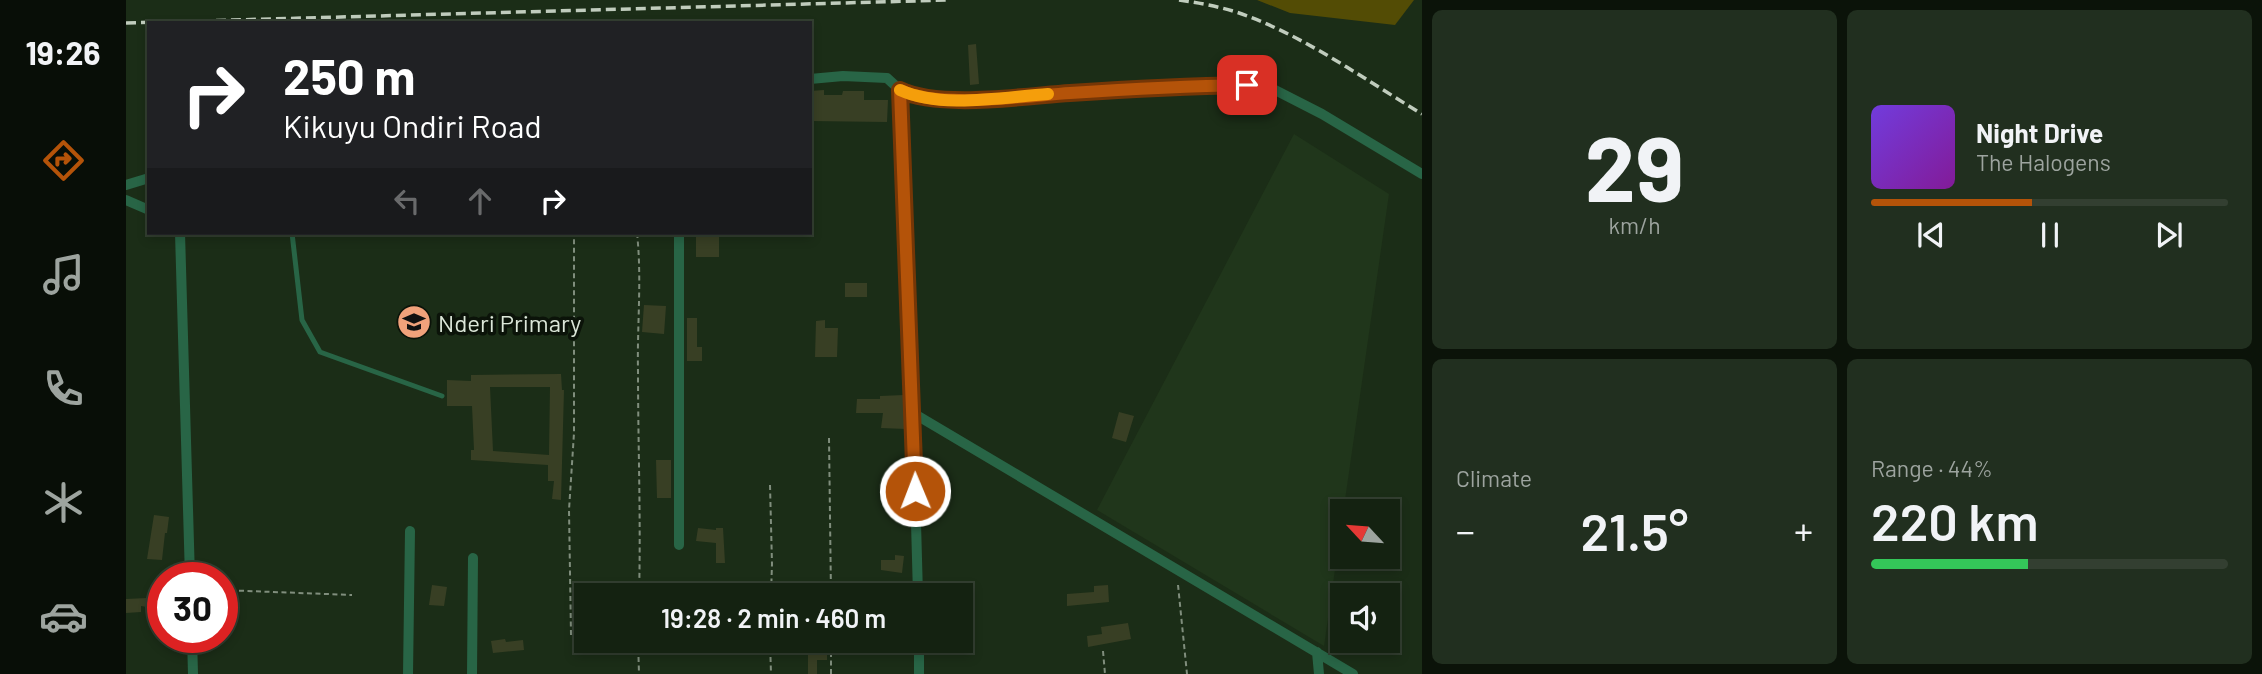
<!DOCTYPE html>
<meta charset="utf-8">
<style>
body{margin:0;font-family:Barlow,sans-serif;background:#212f1f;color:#f1f3f6;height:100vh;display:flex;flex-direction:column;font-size:26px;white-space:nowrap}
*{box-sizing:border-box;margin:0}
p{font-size:23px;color:#9da49f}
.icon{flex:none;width:38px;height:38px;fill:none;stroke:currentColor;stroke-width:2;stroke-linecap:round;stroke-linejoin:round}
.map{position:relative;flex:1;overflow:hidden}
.drawer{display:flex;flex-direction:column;gap:10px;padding:10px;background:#0b1309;width:840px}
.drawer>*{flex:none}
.top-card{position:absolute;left:21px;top:21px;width:665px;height:214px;border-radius:0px;box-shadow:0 4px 10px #0003,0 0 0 2px #333f31;background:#202124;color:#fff;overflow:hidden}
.needle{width:46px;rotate:296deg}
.tools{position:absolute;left:1204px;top:499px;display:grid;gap:14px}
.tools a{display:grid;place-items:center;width:70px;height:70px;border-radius:0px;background:#142211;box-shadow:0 4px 10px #0003,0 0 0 2px #333f31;font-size:35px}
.speed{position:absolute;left:21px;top:562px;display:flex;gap:14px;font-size:35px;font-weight:700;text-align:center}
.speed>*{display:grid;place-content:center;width:91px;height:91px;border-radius:50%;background:#142211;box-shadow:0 4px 10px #0003,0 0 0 2px #333f31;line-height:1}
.speed .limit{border:10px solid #d22;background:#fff;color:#111}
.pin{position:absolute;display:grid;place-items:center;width:60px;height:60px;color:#fff;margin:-30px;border-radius:14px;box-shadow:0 4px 10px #0006}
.me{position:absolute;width:77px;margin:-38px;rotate:359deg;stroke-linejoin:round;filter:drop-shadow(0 0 5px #0008)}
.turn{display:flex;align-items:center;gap:24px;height:147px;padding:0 21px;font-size:32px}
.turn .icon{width:91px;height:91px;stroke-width:2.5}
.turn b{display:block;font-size:49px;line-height:60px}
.lanes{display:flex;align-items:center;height:66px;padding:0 21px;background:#0003;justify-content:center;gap:35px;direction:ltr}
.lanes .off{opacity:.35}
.big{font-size:52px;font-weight:600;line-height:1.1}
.drawer .card{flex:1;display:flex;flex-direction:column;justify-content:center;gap:10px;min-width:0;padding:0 24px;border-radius:10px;background:#212f1f}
.drawer .dial{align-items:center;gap:0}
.dial b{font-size:91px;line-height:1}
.song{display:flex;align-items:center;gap:21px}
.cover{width:84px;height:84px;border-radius:10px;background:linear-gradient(135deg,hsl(260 70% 55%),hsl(290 70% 35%))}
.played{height:7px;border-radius:4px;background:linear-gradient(90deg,#b45309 45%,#333f31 45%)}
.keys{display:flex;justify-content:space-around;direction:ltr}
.heat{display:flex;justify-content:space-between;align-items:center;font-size:38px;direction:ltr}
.charge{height:10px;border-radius:5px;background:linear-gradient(90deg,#34c759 44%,#333f31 0)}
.drawer .tiles{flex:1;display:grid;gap:10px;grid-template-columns:repeat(2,1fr)}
.trip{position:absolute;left:448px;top:583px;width:399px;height:70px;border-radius:0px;background:#142211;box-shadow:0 4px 10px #0003,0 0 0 2px #333f31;font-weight:600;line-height:70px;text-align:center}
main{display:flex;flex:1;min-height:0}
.dock{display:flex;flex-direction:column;width:126px;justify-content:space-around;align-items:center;background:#080e07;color:#9da49f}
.dock .icon{width:49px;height:49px}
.dock .current{color:#b45309}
.dock b{font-size:32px;color:#f1f3f6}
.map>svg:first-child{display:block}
</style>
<main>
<nav class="dock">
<b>19:26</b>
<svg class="icon current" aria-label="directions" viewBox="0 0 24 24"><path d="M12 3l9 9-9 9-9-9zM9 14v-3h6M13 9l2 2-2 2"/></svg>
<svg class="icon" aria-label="music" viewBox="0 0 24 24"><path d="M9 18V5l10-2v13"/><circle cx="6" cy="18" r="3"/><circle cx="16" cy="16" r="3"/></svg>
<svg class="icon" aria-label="phone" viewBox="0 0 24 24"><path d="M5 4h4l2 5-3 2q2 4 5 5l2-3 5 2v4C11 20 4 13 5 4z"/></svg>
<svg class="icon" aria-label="climate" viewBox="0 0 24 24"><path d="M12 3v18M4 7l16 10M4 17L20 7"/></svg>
<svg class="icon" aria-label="car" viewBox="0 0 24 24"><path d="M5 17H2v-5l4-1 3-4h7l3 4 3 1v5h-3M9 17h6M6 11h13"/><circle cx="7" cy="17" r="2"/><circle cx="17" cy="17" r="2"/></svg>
</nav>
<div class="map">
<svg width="1296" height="674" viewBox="0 0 1296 674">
<rect width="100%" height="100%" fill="#1b2d17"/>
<path fill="#20361b" d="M 1168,134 L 1263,194 L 1198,646 L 971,510 Z"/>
<path fill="#534c05" d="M 1131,0 L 1288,0 L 1269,25 L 1164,13 Z"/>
<path fill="#383f24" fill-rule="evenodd" d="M 850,44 L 853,84 L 844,85 L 842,45 Z
M 698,90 L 698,95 L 716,95 L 717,91 L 738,91 L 738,100 L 762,100 L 761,122 L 684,121 L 684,91 Z
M 570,233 L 593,233 L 593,257 L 570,257 Z
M 719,283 L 741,283 L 741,297 L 719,297 Z
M 518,305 L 540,306 L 538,334 L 516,332 Z
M 561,318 L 571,318 L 571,347 L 576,347 L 576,361 L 561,361 Z
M 699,320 L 699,328 L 712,328 L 711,357 L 689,357 L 690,321 Z
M 435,374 L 436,390 L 438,390 L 435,500 L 426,499 L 428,481 L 422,481 L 422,465 L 345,460 L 345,450 L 348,450 L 346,406 L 321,406 L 321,380 L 345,381 L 345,375 ZM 364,387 L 424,387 L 423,455 L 367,451 Z
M 778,395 L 780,429 L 755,428 L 757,413 L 730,413 L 731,399 L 754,399 L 754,396 Z
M 993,412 L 1008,416 L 1000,442 L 986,438 Z
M 530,460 L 545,460 L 545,498 L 531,498 Z
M 28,515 L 43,517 L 41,533 L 39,533 L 36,560 L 21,559 Z
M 572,528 L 590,530 L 590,528 L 597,528 L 599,563 L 590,563 L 590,543 L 570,541 Z
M 769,555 L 778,556 L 776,573 L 755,570 L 755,560 L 769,560 Z
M 306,585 L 321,587 L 318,606 L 303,605 Z
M 982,585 L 983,602 L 941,606 L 941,594 L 968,592 L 968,586 Z
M 21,596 L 34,598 L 32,609 L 15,606 L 15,612 L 0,613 L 0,599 L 21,598 Z
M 1002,623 L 1005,639 L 962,647 L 961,636 L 976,634 L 975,627 Z
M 379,639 L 380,642 L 397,640 L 398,650 L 367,653 L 365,641 Z
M 682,640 L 701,640 L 701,660 L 691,660 L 691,674 L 682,674 Z"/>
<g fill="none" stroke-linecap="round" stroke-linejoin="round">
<path stroke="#808e7d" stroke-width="2" stroke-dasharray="5 3.5" stroke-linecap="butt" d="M 511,233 C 516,279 511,325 512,371 C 512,446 515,520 513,595
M 703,438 L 705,595
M 644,485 L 646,564 L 645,595
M 1052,585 L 1061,674
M 96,590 L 226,595
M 445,635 L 443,510 L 448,433 L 448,233
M 512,640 L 513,674
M 644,640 L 645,674
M 977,651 L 979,674
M 705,674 L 705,640"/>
<path stroke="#286546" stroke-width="5" d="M 166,233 L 176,320 L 194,352 L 316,396"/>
<path stroke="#286546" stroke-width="10" d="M 684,79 L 717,76 L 761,78 L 774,90 L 782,94 L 815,100 L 1057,86 L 1143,87 L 1196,114 L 1296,174
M 774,90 L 787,413 L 792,595
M 0,185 L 23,178
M 0,200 L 23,210
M 54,233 L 64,578
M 553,233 L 553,545
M 787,413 L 1227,674
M 66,637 L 67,674
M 793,640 L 793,674
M 1191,652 L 1193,674
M 282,674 L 284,531
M 346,674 L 347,558"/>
<path stroke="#c0ccbd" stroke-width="3.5" stroke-dasharray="10 5" stroke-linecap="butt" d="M 1053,0 C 1074,3 1096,7 1116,14 C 1180,37 1238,79 1296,114
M 0,23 L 823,0"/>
</g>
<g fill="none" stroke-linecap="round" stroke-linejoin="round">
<g stroke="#753606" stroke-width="18">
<path id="route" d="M 789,491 L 774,90 C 813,109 899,96 944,93 C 1003,89 1062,86 1121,85"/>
</g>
<use href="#route" stroke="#b45309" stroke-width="12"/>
<path stroke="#f59e0b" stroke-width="12" d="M 774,90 C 816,109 876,97 922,94"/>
</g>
<defs>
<g id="school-disc" transform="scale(1.75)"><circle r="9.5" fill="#f1a27b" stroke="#0b1309"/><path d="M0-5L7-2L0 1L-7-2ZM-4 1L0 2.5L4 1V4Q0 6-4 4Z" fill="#111"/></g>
</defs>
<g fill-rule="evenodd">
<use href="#school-disc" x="288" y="322"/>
</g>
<g text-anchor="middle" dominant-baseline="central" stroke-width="7" stroke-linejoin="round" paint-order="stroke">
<g font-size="24" fill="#dce7d9" stroke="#0b1309" text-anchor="start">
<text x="312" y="322">Nderi Primary</text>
</g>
</g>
</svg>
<div class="tools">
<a><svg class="needle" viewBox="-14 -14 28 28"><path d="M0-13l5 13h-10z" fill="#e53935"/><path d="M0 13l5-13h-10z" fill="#9da49f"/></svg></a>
<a><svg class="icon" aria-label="sound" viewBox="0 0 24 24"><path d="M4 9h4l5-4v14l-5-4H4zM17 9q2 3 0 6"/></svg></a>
</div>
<div class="speed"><div class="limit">30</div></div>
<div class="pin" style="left:1121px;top:85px;background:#d93025"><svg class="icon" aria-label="arrive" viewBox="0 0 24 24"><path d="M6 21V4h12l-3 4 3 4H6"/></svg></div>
<svg class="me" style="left:789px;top:491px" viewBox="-20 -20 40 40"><circle r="17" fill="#b45309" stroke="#fff" stroke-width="3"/><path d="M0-11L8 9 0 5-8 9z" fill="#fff"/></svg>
<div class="trip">19:28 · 2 min · 460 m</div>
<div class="top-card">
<div class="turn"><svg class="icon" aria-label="right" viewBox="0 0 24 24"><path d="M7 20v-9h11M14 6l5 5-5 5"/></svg><div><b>250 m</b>Kikuyu Ondiri Road</div></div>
<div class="lanes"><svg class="icon off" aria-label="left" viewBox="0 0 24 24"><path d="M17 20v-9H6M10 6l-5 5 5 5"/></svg><svg class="icon off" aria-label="ahead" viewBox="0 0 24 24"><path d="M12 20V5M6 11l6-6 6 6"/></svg><svg class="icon" aria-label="right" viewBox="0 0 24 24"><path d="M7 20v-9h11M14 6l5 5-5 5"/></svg></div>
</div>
</div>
<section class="drawer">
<div class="tiles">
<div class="card dial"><b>29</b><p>km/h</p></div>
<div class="card">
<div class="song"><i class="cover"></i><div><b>Night Drive</b><p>The Halogens</p></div></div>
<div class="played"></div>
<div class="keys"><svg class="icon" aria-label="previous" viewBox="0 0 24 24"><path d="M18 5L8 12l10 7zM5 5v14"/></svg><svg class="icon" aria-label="pause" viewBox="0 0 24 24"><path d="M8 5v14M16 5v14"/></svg><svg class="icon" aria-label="next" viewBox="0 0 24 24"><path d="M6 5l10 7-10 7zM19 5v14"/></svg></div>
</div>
<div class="card"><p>Climate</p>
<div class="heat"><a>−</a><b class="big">21.5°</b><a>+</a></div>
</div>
<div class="card"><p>Range · 44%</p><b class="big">220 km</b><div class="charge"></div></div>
</div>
</section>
</main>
